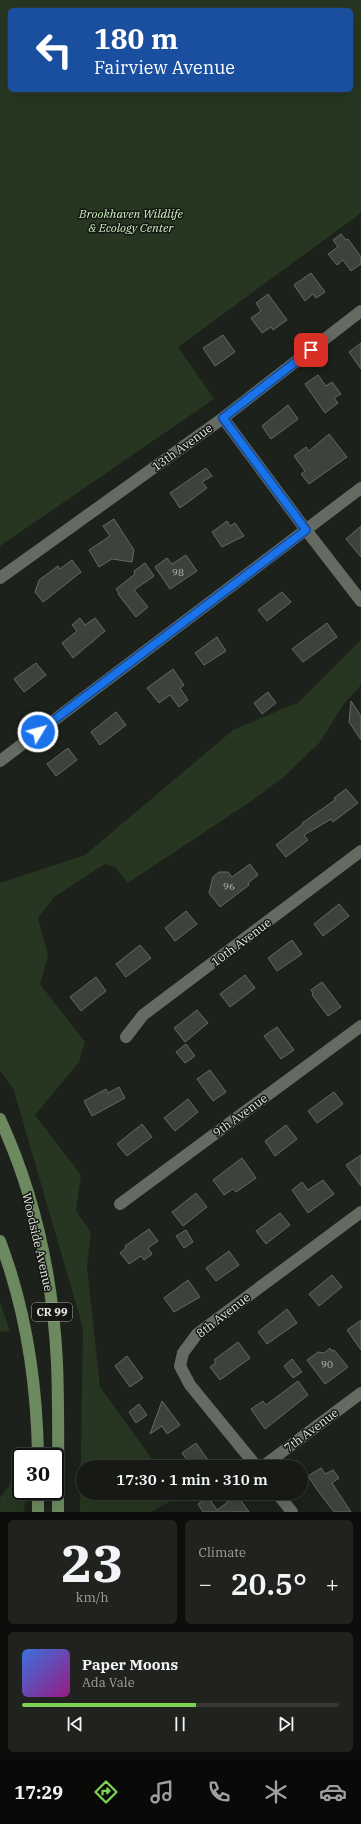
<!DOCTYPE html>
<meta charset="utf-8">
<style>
body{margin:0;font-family:"IBM Plex Serif",serif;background:#1f221d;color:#f1f3f6;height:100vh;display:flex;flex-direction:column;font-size:15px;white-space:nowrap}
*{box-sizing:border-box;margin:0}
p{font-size:13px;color:#9ea0a0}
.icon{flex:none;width:22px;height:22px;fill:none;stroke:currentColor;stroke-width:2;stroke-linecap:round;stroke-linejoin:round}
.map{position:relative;height:1512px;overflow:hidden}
.panel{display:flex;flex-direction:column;gap:8px;padding:8px;background:#0c0e0b;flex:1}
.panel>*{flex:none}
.banner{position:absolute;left:8px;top:8px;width:345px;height:84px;border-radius:6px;box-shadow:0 4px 16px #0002,0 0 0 1px #353834;background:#1a4fa0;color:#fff;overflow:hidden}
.speed{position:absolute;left:12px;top:1448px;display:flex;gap:8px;font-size:20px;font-weight:700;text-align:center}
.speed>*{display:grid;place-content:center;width:52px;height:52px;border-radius:50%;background:#161914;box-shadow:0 4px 16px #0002,0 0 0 1px #353834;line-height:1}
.speed .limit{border:2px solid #111;border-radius:6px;background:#fff;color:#111}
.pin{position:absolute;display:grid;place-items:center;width:34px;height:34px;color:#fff;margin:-17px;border-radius:8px;box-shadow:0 2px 6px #0006}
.me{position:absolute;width:44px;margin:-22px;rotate:53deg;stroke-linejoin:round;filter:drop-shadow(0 0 3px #0008)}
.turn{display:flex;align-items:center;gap:14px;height:84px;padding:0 20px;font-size:18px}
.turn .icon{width:52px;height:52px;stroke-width:2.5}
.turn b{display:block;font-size:28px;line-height:34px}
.big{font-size:30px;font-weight:600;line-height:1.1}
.panel .widget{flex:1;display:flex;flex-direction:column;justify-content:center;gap:6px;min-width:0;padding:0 14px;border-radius:6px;background:#1f221d}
.panel .dial{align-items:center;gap:0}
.dial b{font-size:52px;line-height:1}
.song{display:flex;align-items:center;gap:12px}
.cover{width:48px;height:48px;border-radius:6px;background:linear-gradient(135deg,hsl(220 70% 55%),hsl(310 70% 35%))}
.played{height:4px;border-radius:2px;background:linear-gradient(90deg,#7dd154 55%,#353834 55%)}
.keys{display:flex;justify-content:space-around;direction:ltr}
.heat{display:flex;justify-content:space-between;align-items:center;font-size:22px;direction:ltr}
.panel .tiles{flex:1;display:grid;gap:8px;grid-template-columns:1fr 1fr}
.widget:last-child{grid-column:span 2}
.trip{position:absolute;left:76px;top:1460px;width:232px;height:40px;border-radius:20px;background:#161914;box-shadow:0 4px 16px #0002,0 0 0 1px #353834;font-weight:600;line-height:40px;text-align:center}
.tabs{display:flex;height:64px;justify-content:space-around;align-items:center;background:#090a08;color:#9ea0a0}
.tabs .icon{width:28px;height:28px}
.tabs .active{color:#7dd154}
.tabs b{font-size:18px;color:#f1f3f6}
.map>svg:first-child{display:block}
</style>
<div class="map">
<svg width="361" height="1512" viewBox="0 0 361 1512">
<rect width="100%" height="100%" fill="#1d211b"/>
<path fill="#263620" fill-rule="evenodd" d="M 0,0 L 361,0 L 361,213 L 178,347 L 214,399 L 0,546 ZM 10,10 L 351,10 L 351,90 L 10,90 Z
M 361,640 L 361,685 L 343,705 L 320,742 L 284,777 L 250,802 L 128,883 L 115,867 L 105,864 L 54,897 L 38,918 L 48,955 L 40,984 L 85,1042 L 79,1062 L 35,1115 L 81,1175 L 76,1211 L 91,1232 L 87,1267 L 100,1387 L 158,1467 L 83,1467 L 83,1493 L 177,1493 L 179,1497 L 150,1512 L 80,1512 L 83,1328 L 14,1091 L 0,1070 L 0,883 L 85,855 L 233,730 L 299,702 Z
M 0,1302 L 10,1331 L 0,1332 Z
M 21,1469 L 21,1491 L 26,1491 L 24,1512 L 0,1512 L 0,1498 Z"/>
<path fill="#3e423c" stroke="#656963" d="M 341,234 L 346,240 L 348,239 L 361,257 L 361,264 L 351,271 L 343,260 L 337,265 L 328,254 L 338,247 L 333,240 Z
M 311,273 L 325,292 L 316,298 L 313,294 L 305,301 L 294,285 Z
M 268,294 L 287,320 L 273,330 L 271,327 L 262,333 L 251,318 L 261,311 L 256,303 Z
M 223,335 L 235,352 L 215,366 L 203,348 Z
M 361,343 L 361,369 L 349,352 Z
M 318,375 L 326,386 L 332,382 L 341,394 L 334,398 L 338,403 L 325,413 L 305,384 Z
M 288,405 L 298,419 L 271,439 L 262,426 Z
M 329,434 L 347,457 L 309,484 L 301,474 L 305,471 L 294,456 L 306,447 L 309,451 Z
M 206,468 L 212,476 L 202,482 L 207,488 L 180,508 L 170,493 Z
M 114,519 L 134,550 L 132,562 L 112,559 L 99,567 L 89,550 L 110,536 L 103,526 Z
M 227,521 L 230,526 L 235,523 L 244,536 L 222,547 L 212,532 Z
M 361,526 L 361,557 L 346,539 Z
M 186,555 L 197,571 L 170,589 L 155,567 L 167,558 L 172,564 Z
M 72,560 L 81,572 L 43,602 L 35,592 L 39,580 L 58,566 L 60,569 Z
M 145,563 L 154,576 L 134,590 L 148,607 L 136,617 L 118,594 L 119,593 L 116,589 L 135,574 L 134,571 Z
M 282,592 L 291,602 L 267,621 L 258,610 Z
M 80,618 L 85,625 L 95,618 L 105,631 L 73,658 L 62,643 L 77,631 L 72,625 Z
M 327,623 L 337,637 L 303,662 L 292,649 Z
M 217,637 L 226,651 L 204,665 L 195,653 Z
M 36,663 L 46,675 L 24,692 L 14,679 Z
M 173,669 L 184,685 L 180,688 L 188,700 L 179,707 L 170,695 L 159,703 L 147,688 Z
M 268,692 L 276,703 L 262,714 L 254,703 Z
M 351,701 L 361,716 L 361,740 L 349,722 Z
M 116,712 L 126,725 L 100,745 L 91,732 Z
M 68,748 L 77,760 L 56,776 L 47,764 Z
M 346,789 L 358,803 L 333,822 L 331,819 L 304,835 L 308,840 L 286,857 L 276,845 L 303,824 L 302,823 L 335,800 L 334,798 Z
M 250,864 L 258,875 L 248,883 L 249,885 L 220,907 L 209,893 L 213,877 L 219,872 L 228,872 L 232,877 Z
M 339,904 L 349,916 L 323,936 L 314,924 Z
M 186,911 L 197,924 L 175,941 L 165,928 Z
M 292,940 L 302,954 L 277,971 L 268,958 Z
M 140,945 L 151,958 L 126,977 L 116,964 Z
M 245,975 L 255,988 L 230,1007 L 220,994 Z
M 96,977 L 106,991 L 81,1011 L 70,997 Z
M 322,982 L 341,1007 L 328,1016 L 312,995 L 313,993 L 311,990 Z
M 197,1010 L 208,1023 L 185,1042 L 174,1028 Z
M 277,1027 L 294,1050 L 281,1059 L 264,1036 Z
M 186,1044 L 195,1056 L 185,1063 L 176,1052 Z
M 210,1070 L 226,1092 L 213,1101 L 197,1079 Z
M 119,1087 L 125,1098 L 92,1116 L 84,1101 L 106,1089 L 108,1093 Z
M 334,1092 L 343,1104 L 317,1123 L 308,1111 Z
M 188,1099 L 198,1112 L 175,1131 L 164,1118 Z
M 142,1124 L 152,1137 L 127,1156 L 117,1144 Z
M 286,1125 L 297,1139 L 275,1156 L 265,1141 Z
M 361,1155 L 361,1186 L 346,1165 Z
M 242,1158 L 256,1178 L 236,1192 L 233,1189 L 224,1195 L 213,1180 Z
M 323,1180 L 334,1194 L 308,1213 L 292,1190 L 302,1182 L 308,1190 Z
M 196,1193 L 207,1207 L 183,1226 L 172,1212 Z
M 280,1213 L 290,1225 L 266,1244 L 256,1231 Z
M 149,1229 L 158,1241 L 148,1248 L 152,1254 L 144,1260 L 141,1256 L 129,1264 L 120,1253 L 126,1248 L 125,1246 Z
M 186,1230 L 193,1242 L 184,1248 L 176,1236 Z
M 229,1251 L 239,1265 L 216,1281 L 206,1268 Z
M 332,1275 L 342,1287 L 319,1306 L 309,1294 Z
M 188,1280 L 200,1297 L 174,1312 L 164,1298 Z
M 287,1309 L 297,1323 L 267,1344 L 258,1332 Z
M 361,1320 L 361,1350 L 347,1330 Z
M 238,1342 L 250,1358 L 220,1380 L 210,1367 L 216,1363 L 214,1360 Z
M 330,1348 L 332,1351 L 334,1350 L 348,1367 L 325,1384 L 307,1360 L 318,1352 L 324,1353 Z
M 127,1356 L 143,1378 L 130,1387 L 115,1366 Z
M 292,1359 L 302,1372 L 293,1378 L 284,1366 Z
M 298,1381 L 308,1395 L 265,1429 L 251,1409 L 263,1401 L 266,1405 Z
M 162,1401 L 180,1425 L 167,1434 L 162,1426 L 150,1434 Z
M 139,1404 L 147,1415 L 136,1423 L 129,1412 Z
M 196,1443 L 213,1467 L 192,1467 L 182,1453 Z
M 321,1468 L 325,1474 L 333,1470 L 339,1478 L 332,1483 L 351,1512 L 334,1512 L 318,1491 L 308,1476 Z
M 237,1495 L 249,1512 L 203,1512 L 198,1504 L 208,1497 L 217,1510 Z"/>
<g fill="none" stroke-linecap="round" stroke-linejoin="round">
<path stroke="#656a63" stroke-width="12" d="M 223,418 L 306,530 L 361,601
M 0,578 L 223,418 L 361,311
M 0,761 L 361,488
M 126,1037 L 143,1015 L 361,851
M 120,1204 L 361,1026
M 257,1467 L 190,1385 L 180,1366 L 183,1353 L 197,1334 L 361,1212
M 262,1467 L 361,1393
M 277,1493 L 292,1512"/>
<path stroke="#6c895f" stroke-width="12" d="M 0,1119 C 35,1195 53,1280 57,1363 C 59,1413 58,1463 58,1512
M 0,1241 C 26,1310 37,1384 38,1457
M 38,1512 L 38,1491"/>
</g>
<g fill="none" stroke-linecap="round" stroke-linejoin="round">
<g stroke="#114b97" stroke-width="10">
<path id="route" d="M 38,732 L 306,530 L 223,418 L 311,350"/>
</g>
<use href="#route" stroke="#1a73e8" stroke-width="7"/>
</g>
<g text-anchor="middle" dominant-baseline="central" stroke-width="3" stroke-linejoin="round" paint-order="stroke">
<g font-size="10" fill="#babeb9">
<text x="178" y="572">98</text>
<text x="229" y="886">96</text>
<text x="327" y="1364">90</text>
</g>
<rect fill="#141712" stroke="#a6a9a4" stroke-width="1" x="32" y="1303" width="40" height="18" rx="3"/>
<g font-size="11" font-weight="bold" fill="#e4e7e3">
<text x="52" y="1312">CR 99</text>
</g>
<g font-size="12" font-style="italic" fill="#ccf1be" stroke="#141712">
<text x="131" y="213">Brookhaven Wildlife<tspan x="131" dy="14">&amp; Ecology Center</tspan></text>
</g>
<g font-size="12" fill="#e4e7e3" stroke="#141712">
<text transform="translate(182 447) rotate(-36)">13th Avenue</text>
<text transform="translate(241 942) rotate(-37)">10th Avenue</text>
<text transform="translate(240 1115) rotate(-36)">9th Avenue</text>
<text transform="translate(38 1242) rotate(77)">Woodside Avenue</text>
<text transform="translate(223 1315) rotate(-38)">8th Avenue</text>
<text transform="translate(311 1430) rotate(-37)">7th Avenue</text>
</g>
</g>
</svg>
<div class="speed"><div class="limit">30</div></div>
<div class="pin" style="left:311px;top:350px;background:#d93025"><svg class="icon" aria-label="arrive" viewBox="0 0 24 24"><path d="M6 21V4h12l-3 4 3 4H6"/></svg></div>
<svg class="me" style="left:38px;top:732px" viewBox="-20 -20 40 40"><circle r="17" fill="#1a73e8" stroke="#fff" stroke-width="3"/><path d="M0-11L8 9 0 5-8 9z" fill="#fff"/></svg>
<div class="trip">17:30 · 1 min · 310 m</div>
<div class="banner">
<div class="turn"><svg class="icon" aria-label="left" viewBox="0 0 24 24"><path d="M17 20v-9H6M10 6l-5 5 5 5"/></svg><div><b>180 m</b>Fairview Avenue</div></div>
</div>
</div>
<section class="panel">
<div class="tiles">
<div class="widget dial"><b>23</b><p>km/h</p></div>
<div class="widget"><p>Climate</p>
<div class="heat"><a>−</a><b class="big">20.5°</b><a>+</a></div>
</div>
<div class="widget">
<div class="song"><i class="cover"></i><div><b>Paper Moons</b><p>Ada Vale</p></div></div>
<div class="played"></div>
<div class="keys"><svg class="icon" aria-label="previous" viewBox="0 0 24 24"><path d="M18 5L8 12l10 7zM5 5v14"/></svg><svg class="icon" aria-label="pause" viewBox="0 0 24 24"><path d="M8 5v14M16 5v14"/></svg><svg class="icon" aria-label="next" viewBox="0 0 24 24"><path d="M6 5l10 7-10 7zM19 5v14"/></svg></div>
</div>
</div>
</section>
<nav class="tabs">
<b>17:29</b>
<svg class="icon active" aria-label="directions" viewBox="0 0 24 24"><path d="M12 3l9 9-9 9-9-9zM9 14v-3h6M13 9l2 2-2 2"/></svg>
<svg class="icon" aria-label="music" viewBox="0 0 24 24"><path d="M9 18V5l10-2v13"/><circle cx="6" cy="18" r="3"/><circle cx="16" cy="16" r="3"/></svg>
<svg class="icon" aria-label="phone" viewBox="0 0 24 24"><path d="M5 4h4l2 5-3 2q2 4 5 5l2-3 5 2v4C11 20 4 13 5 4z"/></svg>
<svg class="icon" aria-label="climate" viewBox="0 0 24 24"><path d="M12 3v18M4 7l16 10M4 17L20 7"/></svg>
<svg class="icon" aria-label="car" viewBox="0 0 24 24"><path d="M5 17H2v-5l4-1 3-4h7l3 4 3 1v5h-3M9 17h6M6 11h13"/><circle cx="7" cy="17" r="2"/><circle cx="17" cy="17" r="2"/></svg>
</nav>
